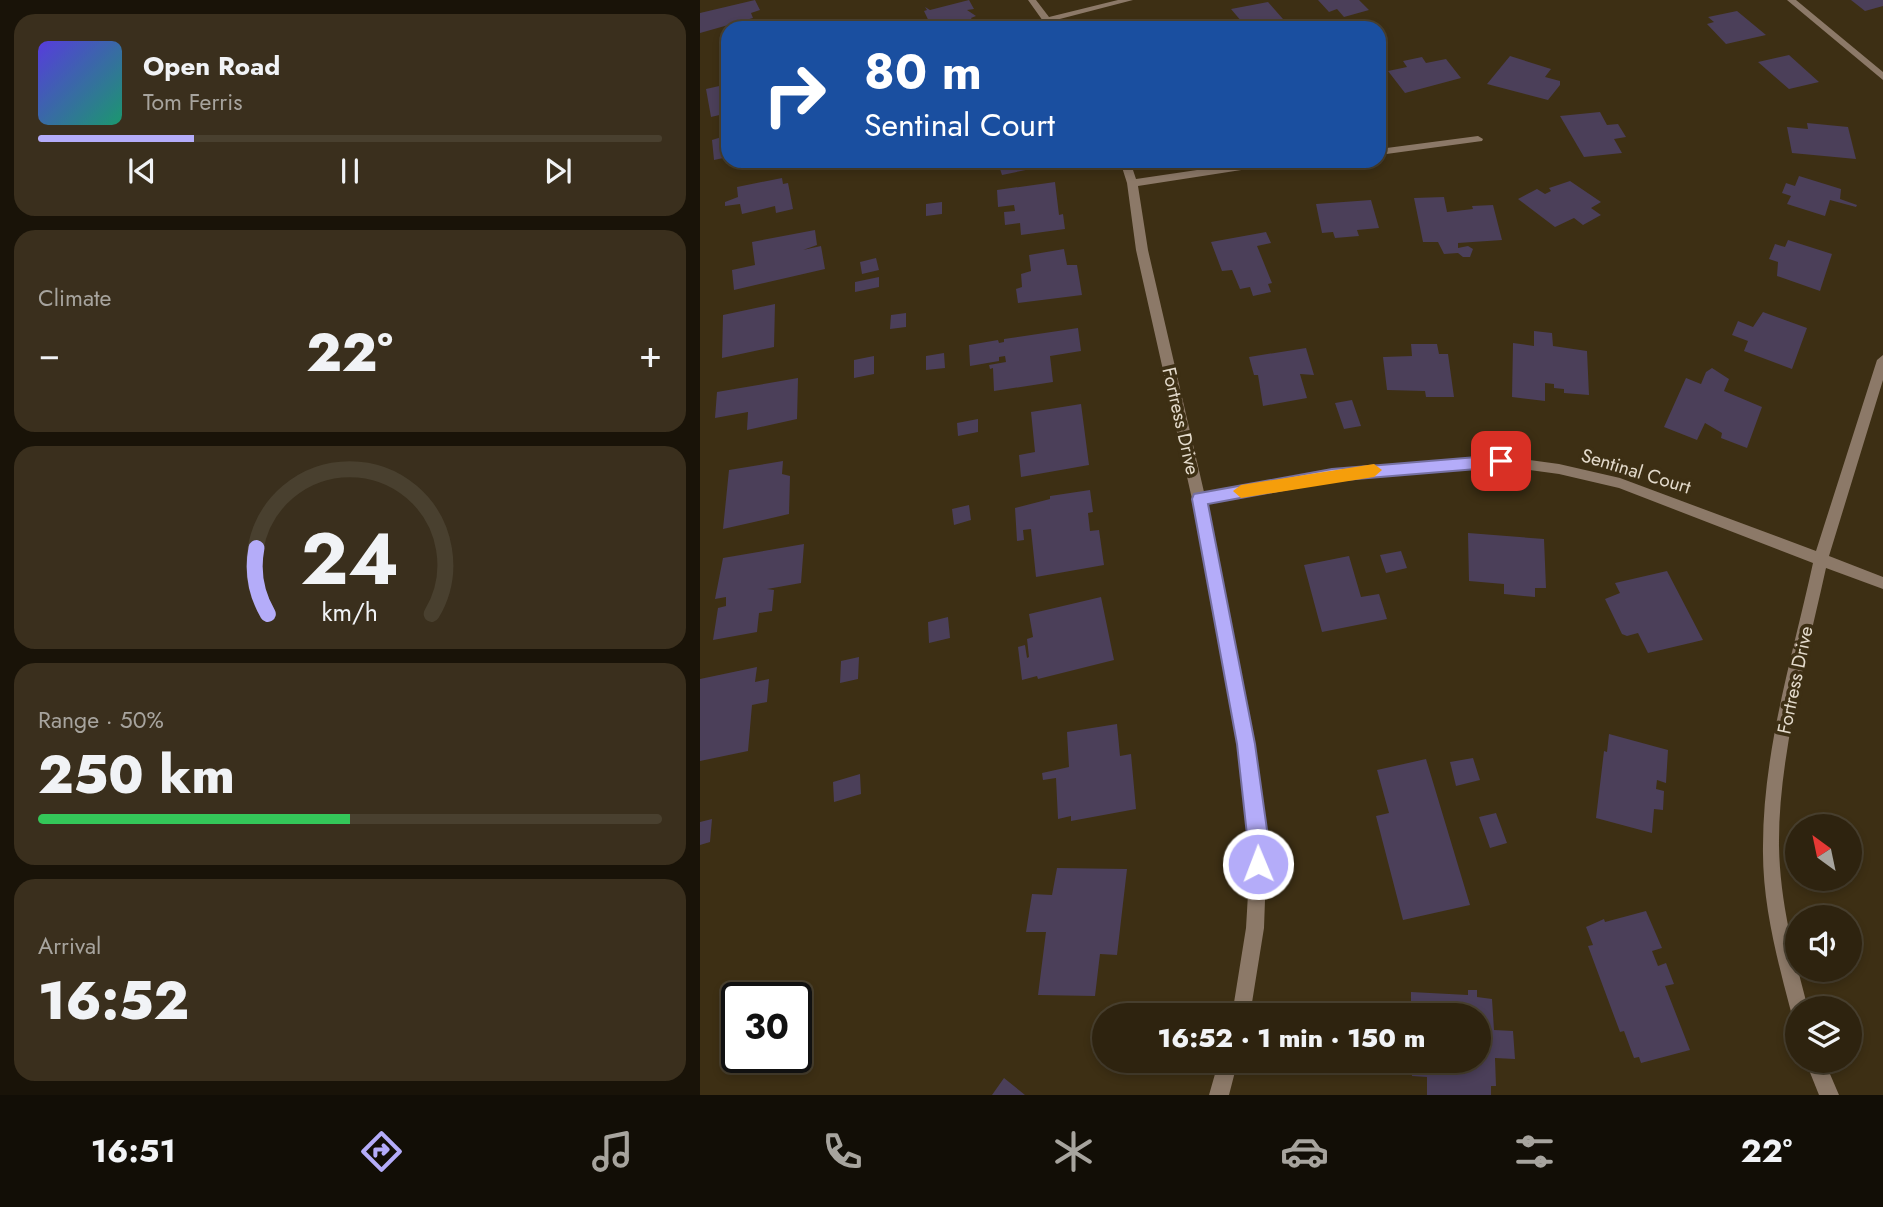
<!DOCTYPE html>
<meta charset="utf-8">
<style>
body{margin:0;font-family:Jost,sans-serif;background:#3a2f1d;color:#f1f3f6;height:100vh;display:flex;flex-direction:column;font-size:26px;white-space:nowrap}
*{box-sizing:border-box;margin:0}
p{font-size:23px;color:#a7a49e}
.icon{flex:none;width:38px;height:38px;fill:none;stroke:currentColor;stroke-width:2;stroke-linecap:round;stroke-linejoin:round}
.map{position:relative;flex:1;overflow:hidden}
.drawer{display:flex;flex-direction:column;gap:14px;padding:14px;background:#191308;width:700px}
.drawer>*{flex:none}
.top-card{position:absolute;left:21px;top:21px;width:665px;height:147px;border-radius:21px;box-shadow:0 4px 10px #0003,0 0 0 2px #49402f;background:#1a4fa0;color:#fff;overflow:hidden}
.needle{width:46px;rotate:327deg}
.tools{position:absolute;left:1085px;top:814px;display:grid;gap:14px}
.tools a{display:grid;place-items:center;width:77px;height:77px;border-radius:50%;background:#2e230f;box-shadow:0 4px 10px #0003,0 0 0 2px #49402f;font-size:35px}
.speed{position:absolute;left:21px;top:982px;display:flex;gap:14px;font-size:35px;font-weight:700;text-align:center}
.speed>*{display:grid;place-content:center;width:91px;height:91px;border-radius:50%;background:#2e230f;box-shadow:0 4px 10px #0003,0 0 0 2px #49402f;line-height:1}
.speed .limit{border:4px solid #111;border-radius:10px;background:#fff;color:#111}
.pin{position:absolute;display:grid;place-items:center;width:60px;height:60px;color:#fff;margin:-30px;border-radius:14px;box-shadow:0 4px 10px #0006}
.me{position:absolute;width:77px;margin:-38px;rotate:359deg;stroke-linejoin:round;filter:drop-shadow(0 0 5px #0008)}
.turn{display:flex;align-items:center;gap:24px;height:147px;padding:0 28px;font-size:32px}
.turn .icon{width:91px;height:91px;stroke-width:2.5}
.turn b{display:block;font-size:49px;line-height:60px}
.big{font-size:52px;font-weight:800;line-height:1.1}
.drawer .tile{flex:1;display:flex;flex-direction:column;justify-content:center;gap:10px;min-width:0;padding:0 24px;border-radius:21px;background:#3a2f1d}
.drawer .dial{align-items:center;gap:0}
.dial svg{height:182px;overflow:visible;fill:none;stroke:#49402f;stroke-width:7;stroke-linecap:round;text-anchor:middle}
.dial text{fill:#f1f3f6;stroke:none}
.song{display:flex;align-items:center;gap:21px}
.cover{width:84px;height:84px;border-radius:10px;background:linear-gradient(135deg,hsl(250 70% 55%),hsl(160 70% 35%))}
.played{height:7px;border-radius:4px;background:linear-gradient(90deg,#b4acf9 25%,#49402f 25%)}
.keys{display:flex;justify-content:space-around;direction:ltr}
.heat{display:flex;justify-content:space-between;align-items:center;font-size:38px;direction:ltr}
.charge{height:10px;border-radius:5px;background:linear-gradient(90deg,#34c759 50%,#49402f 0)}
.trip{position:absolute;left:392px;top:1003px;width:399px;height:70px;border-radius:35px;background:#2e230f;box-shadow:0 4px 10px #0003,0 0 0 2px #49402f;font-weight:800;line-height:70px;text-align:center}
.tabs{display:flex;height:112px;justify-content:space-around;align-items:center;background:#120e06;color:#a7a49e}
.tabs .icon{width:49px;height:49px}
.tabs .active{color:#b4acf9}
.tabs b{font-size:32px;color:#f1f3f6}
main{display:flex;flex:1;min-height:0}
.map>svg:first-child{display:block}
</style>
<main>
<section class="drawer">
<div class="tile">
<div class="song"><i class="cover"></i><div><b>Open Road</b><p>Tom Ferris</p></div></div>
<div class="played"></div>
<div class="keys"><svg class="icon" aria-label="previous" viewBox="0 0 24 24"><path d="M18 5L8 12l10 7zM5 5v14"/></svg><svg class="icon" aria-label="pause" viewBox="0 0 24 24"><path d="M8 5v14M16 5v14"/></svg><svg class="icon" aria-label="next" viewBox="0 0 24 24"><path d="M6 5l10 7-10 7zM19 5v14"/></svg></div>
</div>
<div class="tile"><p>Climate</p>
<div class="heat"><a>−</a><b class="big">22°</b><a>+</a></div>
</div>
<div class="tile dial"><svg viewBox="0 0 100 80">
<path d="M14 69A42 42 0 1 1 86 69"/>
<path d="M14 69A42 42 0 0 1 9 40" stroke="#b4acf9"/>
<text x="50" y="56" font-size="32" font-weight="700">24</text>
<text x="50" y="72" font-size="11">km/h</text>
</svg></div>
<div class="tile"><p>Range · 50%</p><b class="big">250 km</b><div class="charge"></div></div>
<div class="tile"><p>Arrival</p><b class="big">16:52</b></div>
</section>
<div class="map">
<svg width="1183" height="1095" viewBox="0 0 1183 1095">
<rect width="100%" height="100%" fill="#3d2f14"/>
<path fill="#4b3f59" d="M 55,0 L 60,10 L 51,13 L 53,18 L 0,33 L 0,13 Z
M 269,0 L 274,9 L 267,10 L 276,16 L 271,18 L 275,24 L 271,26 L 232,28 L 224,11 L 227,10 L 225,7 L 230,10 Z
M 618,0 L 659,0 L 669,10 L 644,17 L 637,9 L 629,12 Z
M 1151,0 L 1183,0 L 1183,6 L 1165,11 Z
M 568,2 L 583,19 L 570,22 L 575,28 L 547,28 L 531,9 Z
M 1037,11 L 1066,35 L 1026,44 L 1007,24 L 1014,22 L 1008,17 Z
M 1089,55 L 1119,82 L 1089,89 L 1058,62 Z
M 810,56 L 851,69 L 845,77 L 860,81 L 860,85 L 848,100 L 787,84 Z
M 722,57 L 726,63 L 746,59 L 761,78 L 705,93 L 688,71 L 707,67 L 703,61 Z
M 28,84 L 28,113 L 11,117 L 6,89 Z
M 900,112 L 907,125 L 918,124 L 926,137 L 914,139 L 922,153 L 884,157 L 860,116 Z
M 1107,123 L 1148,127 L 1156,159 L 1092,153 L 1087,127 L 1108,129 Z
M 28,135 L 28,157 L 14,160 L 12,140 Z
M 309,161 L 349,161 L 350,165 L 302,175 L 299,166 Z
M 1099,176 L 1141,189 L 1140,199 L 1157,205 L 1156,207 L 1130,200 L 1125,216 L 1087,204 L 1091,196 L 1082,193 L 1086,183 L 1095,186 Z
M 82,178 L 83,184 L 88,183 L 93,209 L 76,213 L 75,206 L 42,214 L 40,204 L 25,206 L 25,202 L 38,197 L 37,187 Z
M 870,181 L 901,202 L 891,208 L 901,215 L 883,225 L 874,218 L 855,227 L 818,199 L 837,189 L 845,194 L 851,191 L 849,188 Z
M 355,182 L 359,215 L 363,214 L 365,229 L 321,235 L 320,223 L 305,225 L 304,212 L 315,211 L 314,205 L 298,207 L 297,190 Z
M 744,197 L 747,212 L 773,209 L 772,206 L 793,205 L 802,240 L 758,243 L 758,248 L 768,246 L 773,249 L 770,257 L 763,257 L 758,253 L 744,254 L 738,242 L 723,242 L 714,198 Z
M 671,200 L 679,228 L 657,230 L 659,236 L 635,238 L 633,232 L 622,233 L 616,204 Z
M 242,202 L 242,214 L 226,216 L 226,204 Z
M 115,230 L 117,245 L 103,250 L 121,246 L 125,269 L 34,290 L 32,270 L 55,265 L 52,242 Z
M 566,232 L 571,243 L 557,246 L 572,283 L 568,284 L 571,292 L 553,296 L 550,287 L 540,289 L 532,270 L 522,271 L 511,242 Z
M 1088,240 L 1132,254 L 1120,291 L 1077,276 L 1078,262 L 1069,259 L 1075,244 L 1085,247 Z
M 364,249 L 367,265 L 377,265 L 382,295 L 318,303 L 316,289 L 322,287 L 321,274 L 331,271 L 329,255 Z
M 176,258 L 179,270 L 162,274 L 160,262 Z
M 179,277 L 179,287 L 155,292 L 155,282 Z
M 75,304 L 74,347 L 22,358 L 23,315 Z
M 1063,312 L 1107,328 L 1092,369 L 1044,351 L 1048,341 L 1032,335 L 1038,321 L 1053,327 Z
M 206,313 L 206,327 L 190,329 L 191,315 Z
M 378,328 L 381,351 L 350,356 L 353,382 L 294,391 L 293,368 L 290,369 L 289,365 L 306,362 L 305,356 L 299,357 L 299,361 L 270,366 L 269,345 L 298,340 L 299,343 L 304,342 L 304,339 Z
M 834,331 L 852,333 L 853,346 L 887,351 L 889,395 L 864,393 L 864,389 L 854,388 L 854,384 L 845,383 L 845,401 L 812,397 L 813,343 L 834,346 Z
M 711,344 L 737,344 L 739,354 L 748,354 L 754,397 L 726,397 L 725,391 L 687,390 L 683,357 L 712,356 Z
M 606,348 L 614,375 L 600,374 L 607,398 L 563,406 L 558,375 L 554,375 L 549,357 Z
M 244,353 L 245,368 L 226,370 L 226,356 Z
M 174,356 L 174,374 L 154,378 L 154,360 Z
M 1012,368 L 1029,379 L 1024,391 L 1062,407 L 1047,448 L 1021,438 L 1022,433 L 1005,423 L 997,440 L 964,427 L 986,378 L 1001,384 L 1006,372 Z
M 98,378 L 97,419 L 47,430 L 48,412 L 15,418 L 17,392 Z
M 652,400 L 661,426 L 644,429 L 635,403 Z
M 381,404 L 389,465 L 321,477 L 319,455 L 335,452 L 331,412 Z
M 278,419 L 278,432 L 258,436 L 257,423 Z
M 83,461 L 82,474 L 90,476 L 89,514 L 23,529 L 29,470 Z
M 390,490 L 393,512 L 388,513 L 390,531 L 399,530 L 404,565 L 336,577 L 331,529 L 323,530 L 324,540 L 317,541 L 315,508 L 350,499 L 350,496 Z
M 269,505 L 271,520 L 254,525 L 252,509 Z
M 768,533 L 844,539 L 846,588 L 835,588 L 835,597 L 804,594 L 804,584 L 769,581 Z
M 104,544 L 101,583 L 67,589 L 74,590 L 72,611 L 59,613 L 57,632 L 13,640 L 18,608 L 26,606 L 26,597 L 15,599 L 23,558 Z
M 701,551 L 707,568 L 686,573 L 680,555 Z
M 649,556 L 661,597 L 679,594 L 687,619 L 622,632 L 604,565 Z
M 967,571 L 1003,640 L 948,653 L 938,633 L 927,636 L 922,634 L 905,599 L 920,593 L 915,583 Z
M 401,597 L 414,660 L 338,679 L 337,676 L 322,680 L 318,647 L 325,645 L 327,658 L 329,657 L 327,639 L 333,637 L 329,614 Z
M 248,617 L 250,638 L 229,643 L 228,622 Z
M 159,657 L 158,679 L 140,683 L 141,661 Z
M 57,667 L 55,682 L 69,679 L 67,702 L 52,705 L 48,751 L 0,761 L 0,679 Z
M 417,724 L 420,756 L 431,754 L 436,809 L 371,821 L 371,816 L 358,819 L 356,778 L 343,780 L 342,773 L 369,767 L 367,732 Z
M 909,734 L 968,750 L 966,783 L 957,780 L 956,789 L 964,791 L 963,810 L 954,809 L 952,833 L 896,818 L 904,751 L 907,752 Z
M 773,758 L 780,780 L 756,786 L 750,762 Z
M 726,759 L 770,905 L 703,920 L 676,816 L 689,813 L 677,770 Z
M 160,774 L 161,794 L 134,802 L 133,782 Z
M 796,813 L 807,843 L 790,848 L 779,817 Z
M 12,819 L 10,842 L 0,845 L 0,822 Z
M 357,868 L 427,869 L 417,955 L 400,954 L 395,996 L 338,995 L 346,932 L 326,932 L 332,894 L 352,895 Z
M 946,911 L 962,948 L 952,951 L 958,966 L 966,963 L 974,984 L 965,986 L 990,1050 L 941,1063 L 939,1057 L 934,1058 L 924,1031 L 920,1032 L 888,946 L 893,945 L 886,927 L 904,919 L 905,922 Z
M 768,990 L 777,990 L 777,997 L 792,999 L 794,1030 L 813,1031 L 815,1059 L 795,1058 L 796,1086 L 791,1086 L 791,1095 L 727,1095 L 727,1077 L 712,1076 L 712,1060 L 779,1060 L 779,1015 L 711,1015 L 711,992 L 768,995 Z
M 304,1078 L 325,1095 L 292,1095 Z"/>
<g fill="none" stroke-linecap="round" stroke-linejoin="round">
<path fill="#8c7968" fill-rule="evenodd" d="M 328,0 L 336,0 L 349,17 L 418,0 L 433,0 L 352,21 L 356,28 L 348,28 Z
M 1087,0 L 1096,0 L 1183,72 L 1183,80 Z
M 778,136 L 783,139 L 782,141 L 679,155 L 679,149 Z
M 420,161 L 430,161 L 436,179 L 558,161 L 585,161 L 580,164 L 438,186 L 448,250 L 504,492 L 632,470 L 801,456 L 859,464 L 920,478 L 1116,551 L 1177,360 L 1183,355 L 1183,380 L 1129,556 L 1183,577 L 1183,589 L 1126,568 C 1107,655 1078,757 1079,846 C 1080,902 1094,955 1108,1008 L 1097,1008 L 1097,1016 L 1092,1015 L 1090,1008 C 1076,955 1062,901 1063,846 C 1063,750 1093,655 1113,563 L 919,488 L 859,474 L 801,466 L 632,480 L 507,503 L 554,744 L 567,843 L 564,928 L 550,1015 L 532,1015 L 546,928 L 551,843 L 538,744 L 492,499 L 436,250 L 427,183 Z
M 519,1060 L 538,1060 L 529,1095 L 509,1095 Z
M 1105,1060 L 1124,1060 L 1139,1095 L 1119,1095 Z"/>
</g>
<path fill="#b4acf9" stroke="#7570a2" stroke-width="2" d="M 801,455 L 808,461 L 801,467 L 632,481 L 508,504 L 555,744 L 569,844 L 565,871 L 558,874 L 551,871 L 537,744 L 492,499 L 494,494 L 632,469 Z"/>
<path fill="#f59e0b" d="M 674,464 L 682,470 L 674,477 L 541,498 L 533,491 L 541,485 Z"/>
<g text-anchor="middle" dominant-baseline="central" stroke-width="7" stroke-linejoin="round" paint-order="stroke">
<g font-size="19" fill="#e4dbcc" stroke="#3d2f14">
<text transform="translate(481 421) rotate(77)">Fortress Drive</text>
<text transform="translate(936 471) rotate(17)">Sentinal Court</text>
<text transform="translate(1095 680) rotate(-78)">Fortress Drive</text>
</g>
</g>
</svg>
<div class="tools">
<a><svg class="needle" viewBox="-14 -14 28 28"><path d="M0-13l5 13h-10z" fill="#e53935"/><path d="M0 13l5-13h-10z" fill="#a7a49e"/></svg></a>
<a><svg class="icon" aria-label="sound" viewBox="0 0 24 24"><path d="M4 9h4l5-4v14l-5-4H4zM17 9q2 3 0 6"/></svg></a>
<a><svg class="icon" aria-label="layers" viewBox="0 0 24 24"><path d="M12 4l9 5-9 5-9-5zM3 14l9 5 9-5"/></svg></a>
</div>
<div class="speed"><div class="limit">30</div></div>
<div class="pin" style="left:801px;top:461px;background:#d93025"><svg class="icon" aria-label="arrive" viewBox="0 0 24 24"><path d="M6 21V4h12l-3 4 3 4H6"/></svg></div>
<svg class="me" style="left:558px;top:864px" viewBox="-20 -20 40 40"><circle r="17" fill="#b4acf9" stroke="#fff" stroke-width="3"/><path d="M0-11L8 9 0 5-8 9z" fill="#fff"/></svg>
<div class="trip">16:52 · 1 min · 150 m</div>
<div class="top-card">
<div class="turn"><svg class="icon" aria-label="right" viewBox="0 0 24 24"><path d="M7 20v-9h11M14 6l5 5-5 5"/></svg><div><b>80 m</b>Sentinal Court</div></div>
</div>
</div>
</main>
<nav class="tabs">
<b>16:51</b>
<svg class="icon active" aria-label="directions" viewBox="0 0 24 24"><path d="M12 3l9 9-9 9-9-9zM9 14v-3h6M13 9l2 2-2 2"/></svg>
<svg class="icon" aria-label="music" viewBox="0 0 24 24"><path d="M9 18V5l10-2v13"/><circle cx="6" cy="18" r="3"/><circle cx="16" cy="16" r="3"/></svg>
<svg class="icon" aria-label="phone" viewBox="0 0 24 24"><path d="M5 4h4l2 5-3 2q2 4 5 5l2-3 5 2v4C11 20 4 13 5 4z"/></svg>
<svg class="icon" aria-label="climate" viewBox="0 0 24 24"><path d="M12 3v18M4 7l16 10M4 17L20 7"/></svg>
<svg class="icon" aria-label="car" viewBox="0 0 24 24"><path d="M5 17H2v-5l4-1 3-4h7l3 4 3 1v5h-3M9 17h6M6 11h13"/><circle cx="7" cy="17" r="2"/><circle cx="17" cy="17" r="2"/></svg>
<svg class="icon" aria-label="filters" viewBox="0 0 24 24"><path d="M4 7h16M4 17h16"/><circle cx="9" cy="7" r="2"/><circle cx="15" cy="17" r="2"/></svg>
<b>22°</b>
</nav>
